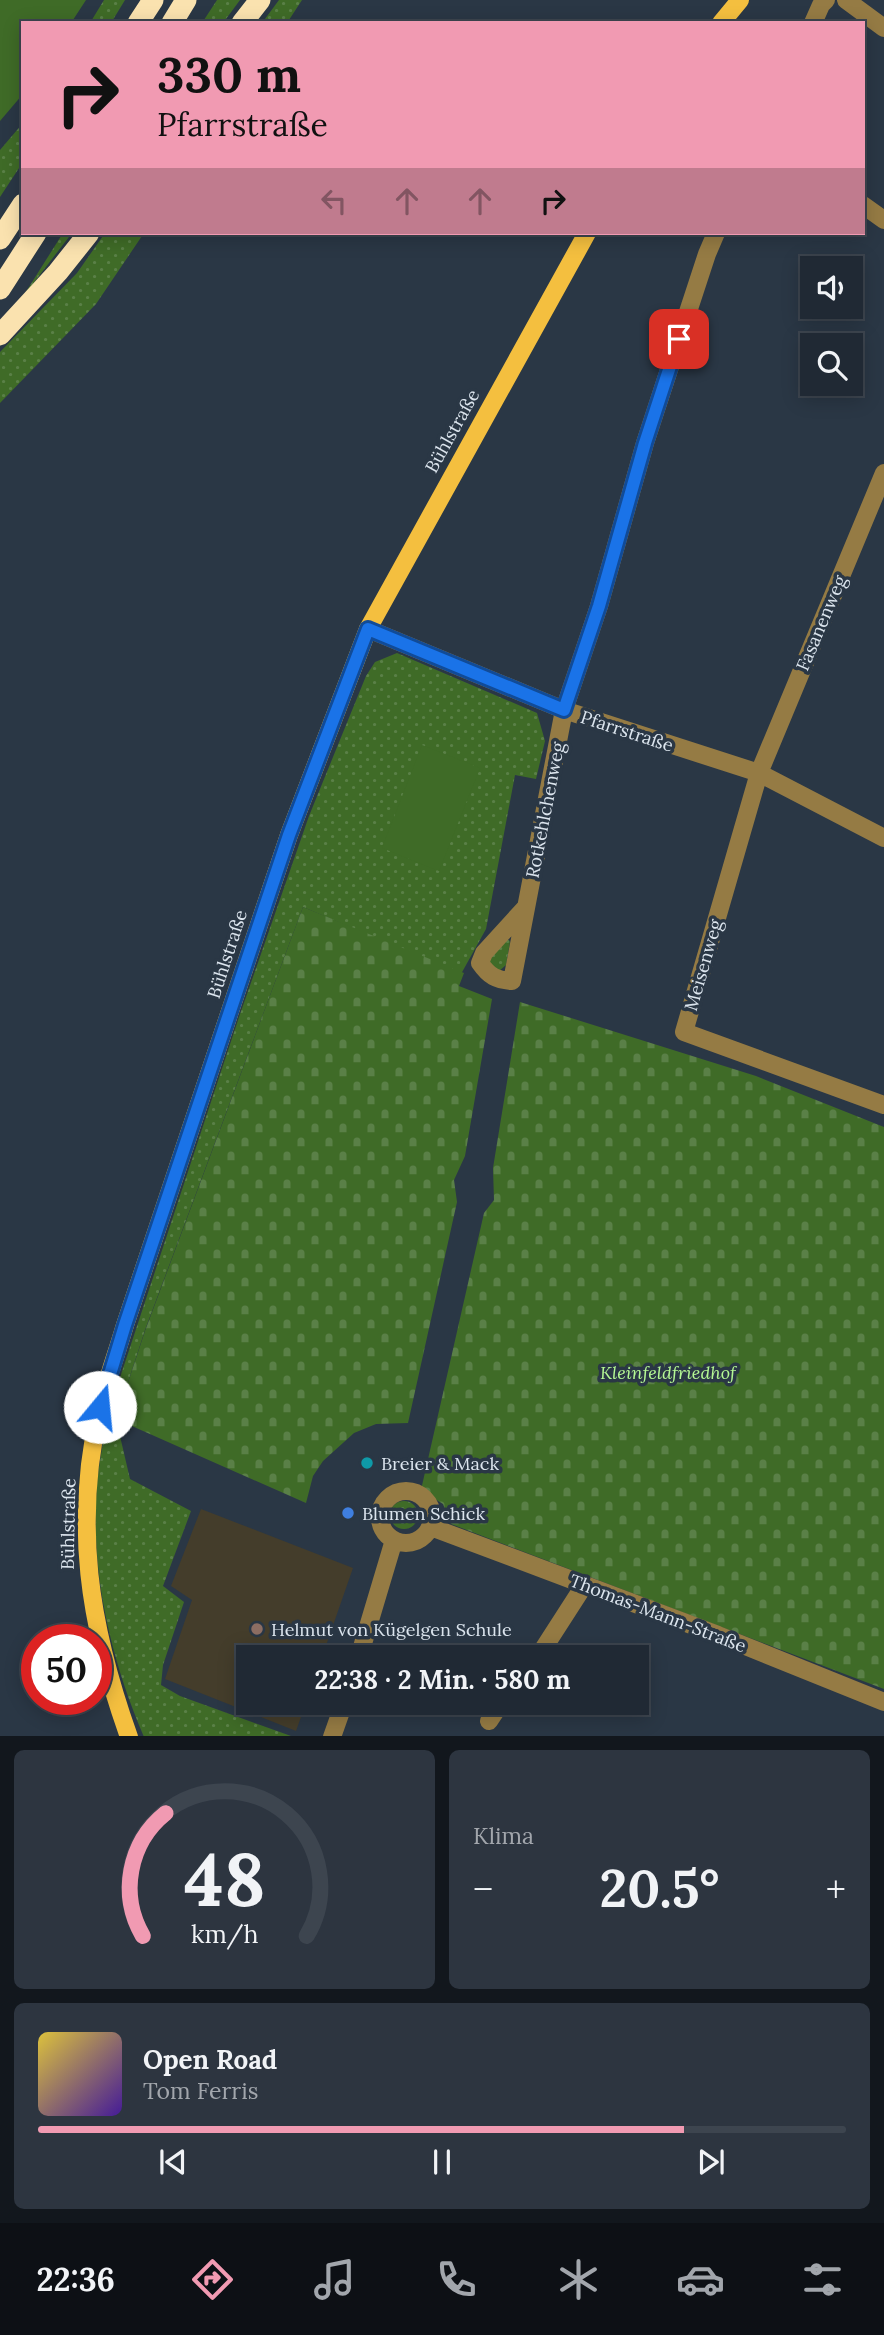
<!DOCTYPE html>
<html lang="de">
<meta charset="utf-8">
<style>
body{margin:0;font-family:Lora,serif;background:#2d3540;color:#f1f3f6;height:100vh;display:flex;flex-direction:column;font-size:26px;white-space:nowrap}
*{box-sizing:border-box;margin:0}
p{font-size:23px;color:#a2a6ac}
.icon{flex:none;width:38px;height:38px;fill:none;stroke:currentColor;stroke-width:2;stroke-linecap:round;stroke-linejoin:round}
.map{position:relative;height:1736px;overflow:hidden}
.details{display:flex;flex-direction:column;gap:14px;padding:14px;background:#12171d;flex:1}
.details>*{flex:none}
.banner{position:absolute;left:21px;top:21px;width:844px;height:214px;border-radius:0px;box-shadow:0 4px 18px #0003,0 0 0 2px #3d454f;background:#f19ab2;color:#111;overflow:hidden}
.buttons{position:absolute;left:800px;top:256px;display:grid;gap:14px}
.buttons a{display:grid;place-items:center;width:63px;height:63px;border-radius:0px;background:#202934;box-shadow:0 4px 18px #0003,0 0 0 2px #3d454f;font-size:35px}
.speed{position:absolute;left:21px;top:1624px;display:flex;gap:14px;font-size:35px;font-weight:700;text-align:center}
.speed>*{display:grid;place-content:center;width:91px;height:91px;border-radius:50%;background:#202934;box-shadow:0 4px 18px #0003,0 0 0 2px #3d454f;line-height:1}
.speed .limit{border:10px solid #d22;background:#fff;color:#111}
.pin{position:absolute;display:grid;place-items:center;width:60px;height:60px;color:#fff;margin:-30px;border-radius:14px;box-shadow:0 4px 10px #0006}
.me{position:absolute;width:77px;margin:-38px;rotate:17deg;stroke-linejoin:round;filter:drop-shadow(0 0 5px #0008)}
.turn{display:flex;align-items:center;gap:24px;height:147px;padding:0 21px;font-size:32px}
.turn .icon{width:91px;height:91px;stroke-width:2.5}
.turn b{display:block;font-size:49px;line-height:60px}
.lanes{display:flex;align-items:center;height:66px;padding:0 21px;background:#0003;justify-content:center;gap:35px;direction:ltr}
.lanes .off{opacity:.35}
.big{font-size:52px;font-weight:700;line-height:1.1}
.details .tile{flex:1;display:flex;flex-direction:column;justify-content:center;gap:10px;min-width:0;padding:0 24px;border-radius:10px;background:#2d3540}
.details .dial{align-items:center;gap:0}
.dial svg{height:182px;overflow:visible;fill:none;stroke:#3d454f;stroke-width:7;stroke-linecap:round;text-anchor:middle}
.dial text{fill:#f1f3f6;stroke:none}
.song{display:flex;align-items:center;gap:21px}
.cover{width:84px;height:84px;border-radius:10px;background:linear-gradient(135deg,hsl(50 70% 55%),hsl(260 70% 35%))}
.played{height:7px;border-radius:4px;background:linear-gradient(90deg,#f19ab2 80%,#3d454f 80%)}
.keys{display:flex;justify-content:space-around;direction:ltr}
.heat{display:flex;justify-content:space-between;align-items:center;font-size:38px;direction:ltr}
.details .tiles{flex:1;display:grid;gap:14px;grid-template-columns:1fr 1fr}
.tile:last-child{grid-column:span 2}
.trip{position:absolute;left:236px;top:1645px;width:413px;height:70px;border-radius:0px;background:#202934;box-shadow:0 4px 18px #0003,0 0 0 2px #3d454f;font-weight:700;line-height:70px;text-align:center}
.tabs{display:flex;height:112px;justify-content:space-around;align-items:center;background:#0d1015;color:#a2a6ac}
.tabs .icon{width:49px;height:49px}
.tabs .current{color:#f19ab2}
.tabs b{font-size:32px;color:#f1f3f6}
.map>svg:first-child{display:block}
</style>
<div class="map">
<svg width="884" height="1737" viewBox="0 0 884 1737">
<defs>
<pattern id="grass-dots" width="8" height="8" patternUnits="userSpaceOnUse" patternTransform="scale(1.75)"><rect width="8" height="8" fill="#3f6b27"/><path d="M2 2h.1M6 6h.1" fill="none" stroke="#5a8047" stroke-width="1.8" stroke-linecap="round"/></pattern>
<pattern id="cemetery-stones" width="16" height="16" patternUnits="userSpaceOnUse" patternTransform="scale(1.75)"><rect width="16" height="16" fill="#3f6b27"/><path d="M2 7V4a2 2 0 0 1 4 0v3zM10 15v-3a2 2 0 0 1 4 0v3z" fill="#5a8047"/></pattern>
</defs>
<rect width="100%" height="100%" fill="#2a3745"/>
<path fill="#443d2b" d="M 201,1509 L 353,1568 L 322,1657 L 248,1657 L 248,1703 L 306,1703 L 296,1731 L 165,1679 L 192,1600 L 171,1586 Z"/>
<path fill="url(#grass-dots)" d="M 104,0 L 125,0 L 111,23 L 90,23 Z
M 217,0 L 240,0 L 223,23 L 202,23 Z
M 279,0 L 302,0 L 287,23 L 262,23 Z
M 23,123 L 23,162 L 0,197 L 0,150 Z
M 63,233 L 72,233 L 22,298 Z
M 105,233 L 144,233 L 96,304 L 0,403 L 0,352 L 77,273 Z
M 397,653 L 537,713 L 545,741 L 536,779 L 515,775 L 486,929 L 461,974 L 303,907 L 145,1330 L 116,1419 L 130,1479 L 191,1511 L 163,1586 L 184,1602 L 163,1665 L 161,1685 L 180,1696 L 291,1736 L 144,1737 C 110,1657 90,1571 97,1484 C 99,1462 104,1441 106,1420 L 239,1017 L 309,816 L 366,676 L 375,662 Z
M 504,939 L 509,940 L 510,942 L 506,965 L 499,971 L 490,966 L 490,957 Z
M390 1515a14 14 0 1 1 28 0a14 14 0 1 1-28 0Z"/>
<path fill="url(#cemetery-stones)" d="M 303,907 L 464,973 L 459,986 L 492,999 L 465,1156 L 454,1180 L 457,1202 L 408,1423 L 376,1424 L 354,1433 L 323,1461 L 313,1476 L 306,1503 L 116,1419 L 145,1331 Z
M 520,1002 L 756,1076 L 884,1127 L 884,1689 L 451,1524 L 443,1504 L 421,1490 L 484,1213 L 494,1200 L 493,1168 Z"/>
<path fill="#3f6b27" d="M 0,0 L 86,0 L 71,23 L 23,23 L 23,94 L 0,121 Z
M 422,745 L 480,768 L 439,871 L 382,848 Z"/>
<g fill="none" stroke-linecap="round" stroke-linejoin="round">
<path stroke="#957b44" stroke-width="18" d="M 846,0 L 884,28
M 813,23 L 821,5 L 826,0
M 863,205 L 884,220
M 884,473 L 759,773 L 684,1032 L 884,1105
M 368,629 L 564,710 L 759,773 L 884,838
M 526,907 L 484,953 L 480,963 C 489,976 496,980 512,981 L 564,710 L 599,606 L 645,443 L 707,254 L 716,233
M380 1517a26 26 0 1 1 52 0a26 26 0 1 1-52 0Z
M 431,1527 L 718,1635 L 884,1702
M 359,1657 L 394,1540
M 538,1657 L 585,1584
M 489,1721 L 501,1703
M 332,1737 L 344,1703"/>
<path stroke="#f4bf3f" stroke-width="18" d="M 721,23 L 740,0
M 129,1737 C 89,1625 73,1524 100,1407 C 107,1380 117,1352 125,1325 L 289,835 L 368,629 L 587,233"/>
<path stroke="#fae2af" stroke-width="21" d="M 138,23 L 153,0
M 172,23 L 186,0
M 242,23 L 260,0
M 0,239 L 23,204
M 0,289 L 36,233
M 0,335 L 58,272 L 89,233"/>
</g>
<g fill="none" stroke-linecap="round" stroke-linejoin="round">
<g stroke="#114b97" stroke-width="18">
<path id="route" d="M 100,1407 L 125,1325 L 289,835 L 368,629 L 564,710 L 599,606 L 645,443 L 679,339"/>
</g>
<use href="#route" stroke="#1a73e8" stroke-width="12"/>
</g>
<circle fill="#0f9aa8" stroke="#2a3745" stroke-width="2.5" cx="367" cy="1463" r="7"/>
<circle fill="#3f7fe0" stroke="#2a3745" stroke-width="2.5" cx="348" cy="1513" r="7"/>
<circle fill="#8d6e63" stroke="#2a3745" stroke-width="2.5" cx="257" cy="1629" r="7"/>
<g text-anchor="middle" dominant-baseline="central" stroke-width="7" stroke-linejoin="round" paint-order="stroke">
<g font-size="18" fill="#dce5ee" stroke="#2a3745">
<text transform="translate(452 431) rotate(-61)">Bühlstraße</text>
<text transform="translate(821 623) rotate(-67)">Fasanenweg</text>
<text transform="translate(627 731) rotate(18)">Pfarrstraße</text>
<text transform="translate(545 810) rotate(-79)">Rotkehlchenweg</text>
<text transform="translate(227 954) rotate(-72)">Bühlstraße</text>
<text transform="translate(703 965) rotate(-74)">Meisenweg</text>
<text transform="translate(68 1524) rotate(-89)">Bühlstraße</text>
<text transform="translate(658 1613) rotate(21)">Thomas-Mann-Straße</text>
</g>
<g font-size="18" font-style="italic" fill="#b5f994" stroke="#2a3745">
<text x="668" y="1372">Kleinfeldfriedhof</text>
</g>
<g font-size="18" fill="#dce5ee" stroke="#2a3745" text-anchor="start">
<text x="381" y="1463">Breier &amp; Mack</text>
<text x="362" y="1513">Blumen Schick</text>
<text x="271" y="1629">Helmut von Kügelgen Schule</text>
</g>
</g>
</svg>
<div class="buttons">
<a><svg class="icon" aria-label="sound" viewBox="0 0 24 24"><path d="M4 9h4l5-4v14l-5-4H4zM17 9q2 3 0 6"/></svg></a>
<a><svg class="icon" aria-label="search" viewBox="0 0 24 24"><circle cx="10" cy="10" r="6"/><path d="M15 15l6 6"/></svg></a>
</div>
<div class="speed"><div class="limit">50</div></div>
<div class="pin" style="left:679px;top:339px;background:#d93025"><svg class="icon" aria-label="arrive" viewBox="0 0 24 24"><path d="M6 21V4h12l-3 4 3 4H6"/></svg></div>
<svg class="me" style="left:100px;top:1407px" viewBox="-20 -20 40 40"><circle r="19" fill="#fff"/><path d="M0-13L10 11 0 6-10 11z" fill="#1a73e8"/></svg>
<div class="trip">22:38 · 2 Min. · 580 m</div>
<div class="banner">
<div class="turn"><svg class="icon" aria-label="right" viewBox="0 0 24 24"><path d="M7 20v-9h11M14 6l5 5-5 5"/></svg><div><b>330 m</b>Pfarrstraße</div></div>
<div class="lanes"><svg class="icon off" aria-label="left" viewBox="0 0 24 24"><path d="M17 20v-9H6M10 6l-5 5 5 5"/></svg><svg class="icon off" aria-label="ahead" viewBox="0 0 24 24"><path d="M12 20V5M6 11l6-6 6 6"/></svg><svg class="icon off" aria-label="ahead" viewBox="0 0 24 24"><path d="M12 20V5M6 11l6-6 6 6"/></svg><svg class="icon" aria-label="right" viewBox="0 0 24 24"><path d="M7 20v-9h11M14 6l5 5-5 5"/></svg></div>
</div>
</div>
<section class="details">
<div class="tiles">
<div class="tile dial"><svg viewBox="0 0 100 80">
<path d="M14 69A42 42 0 1 1 86 69"/>
<path d="M14 69A42 42 0 0 1 24 15" stroke="#f19ab2"/>
<text x="50" y="56" font-size="32" font-weight="700">48</text>
<text x="50" y="72" font-size="11">km/h</text>
</svg></div>
<div class="tile"><p>Klima</p>
<div class="heat"><a>−</a><b class="big">20.5°</b><a>+</a></div>
</div>
<div class="tile">
<div class="song"><i class="cover"></i><div><b>Open Road</b><p>Tom Ferris</p></div></div>
<div class="played"></div>
<div class="keys"><svg class="icon" aria-label="previous" viewBox="0 0 24 24"><path d="M18 5L8 12l10 7zM5 5v14"/></svg><svg class="icon" aria-label="pause" viewBox="0 0 24 24"><path d="M8 5v14M16 5v14"/></svg><svg class="icon" aria-label="next" viewBox="0 0 24 24"><path d="M6 5l10 7-10 7zM19 5v14"/></svg></div>
</div>
</div>
</section>
<nav class="tabs">
<b>22:36</b>
<svg class="icon current" aria-label="directions" viewBox="0 0 24 24"><path d="M12 3l9 9-9 9-9-9zM9 14v-3h6M13 9l2 2-2 2"/></svg>
<svg class="icon" aria-label="music" viewBox="0 0 24 24"><path d="M9 18V5l10-2v13"/><circle cx="6" cy="18" r="3"/><circle cx="16" cy="16" r="3"/></svg>
<svg class="icon" aria-label="phone" viewBox="0 0 24 24"><path d="M5 4h4l2 5-3 2q2 4 5 5l2-3 5 2v4C11 20 4 13 5 4z"/></svg>
<svg class="icon" aria-label="climate" viewBox="0 0 24 24"><path d="M12 3v18M4 7l16 10M4 17L20 7"/></svg>
<svg class="icon" aria-label="car" viewBox="0 0 24 24"><path d="M5 17H2v-5l4-1 3-4h7l3 4 3 1v5h-3M9 17h6M6 11h13"/><circle cx="7" cy="17" r="2"/><circle cx="17" cy="17" r="2"/></svg>
<svg class="icon" aria-label="filters" viewBox="0 0 24 24"><path d="M4 7h16M4 17h16"/><circle cx="9" cy="7" r="2"/><circle cx="15" cy="17" r="2"/></svg>
</nav>
